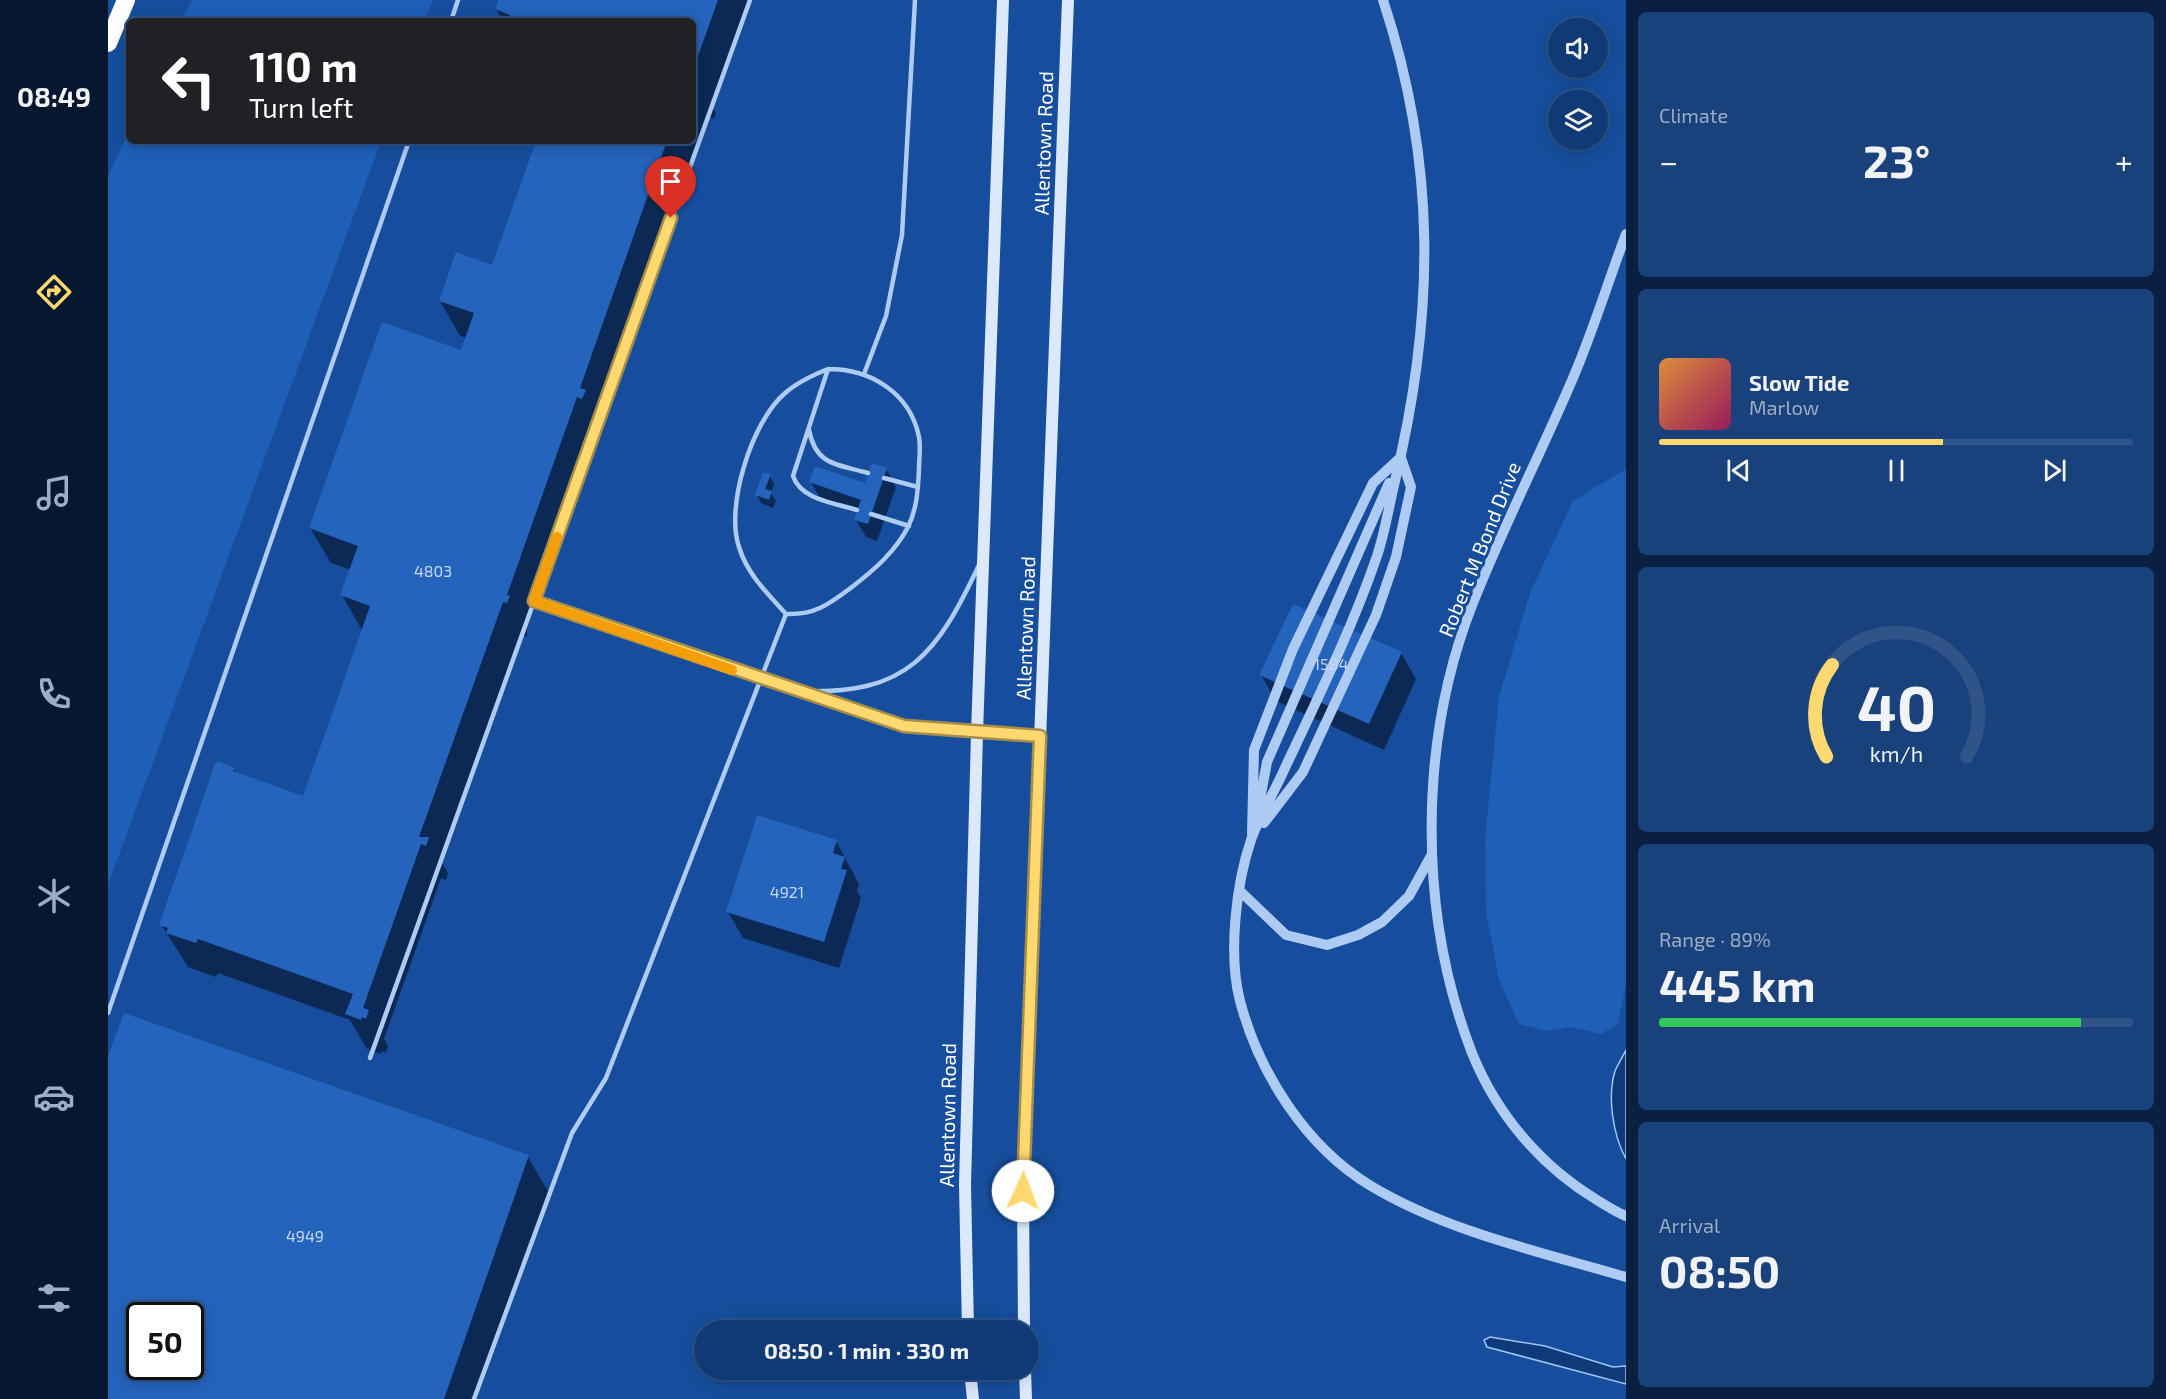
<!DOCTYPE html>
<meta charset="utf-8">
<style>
body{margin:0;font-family:"Exo 2",sans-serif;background:#19417b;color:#f1f3f6;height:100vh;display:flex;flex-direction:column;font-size:22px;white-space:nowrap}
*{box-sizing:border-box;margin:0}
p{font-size:20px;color:#9cadc5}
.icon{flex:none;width:33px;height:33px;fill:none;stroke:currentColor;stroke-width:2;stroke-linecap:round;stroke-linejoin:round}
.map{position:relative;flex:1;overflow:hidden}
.sheet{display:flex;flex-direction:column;gap:12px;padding:12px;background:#092041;width:540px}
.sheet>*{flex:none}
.hud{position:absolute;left:18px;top:18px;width:570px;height:126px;border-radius:9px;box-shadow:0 3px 15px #0003,0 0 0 2px #305488;background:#202124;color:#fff;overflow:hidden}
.buttons{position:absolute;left:1440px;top:18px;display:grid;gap:12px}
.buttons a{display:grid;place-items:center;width:60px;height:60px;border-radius:50%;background:#103a76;box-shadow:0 3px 15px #0003,0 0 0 2px #305488;font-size:30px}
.speed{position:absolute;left:18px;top:1302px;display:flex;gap:12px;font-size:30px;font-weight:700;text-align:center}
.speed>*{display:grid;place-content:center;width:78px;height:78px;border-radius:50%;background:#103a76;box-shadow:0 3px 15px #0003,0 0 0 2px #305488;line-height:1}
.speed .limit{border:3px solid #111;border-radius:9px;background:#fff;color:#111}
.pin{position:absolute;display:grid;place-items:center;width:51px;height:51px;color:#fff;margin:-62px -26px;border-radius:50% 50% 50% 0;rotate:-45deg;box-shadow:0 0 6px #0007}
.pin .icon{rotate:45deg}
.me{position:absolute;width:66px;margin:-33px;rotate:2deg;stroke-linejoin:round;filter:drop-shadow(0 0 4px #0008)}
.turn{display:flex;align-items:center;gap:21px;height:126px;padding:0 24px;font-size:27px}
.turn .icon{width:78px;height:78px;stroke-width:2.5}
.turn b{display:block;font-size:42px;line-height:51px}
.big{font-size:45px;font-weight:700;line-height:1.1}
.sheet .tile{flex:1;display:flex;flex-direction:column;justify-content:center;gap:9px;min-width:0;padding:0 21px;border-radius:9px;background:#19417b}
.sheet .dial{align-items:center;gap:0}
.dial svg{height:156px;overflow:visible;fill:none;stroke:#305488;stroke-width:7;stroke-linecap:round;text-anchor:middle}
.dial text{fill:#f1f3f6;stroke:none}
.song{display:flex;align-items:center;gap:18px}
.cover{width:72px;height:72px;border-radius:9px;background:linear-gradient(135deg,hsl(30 70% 55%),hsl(330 70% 35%))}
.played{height:6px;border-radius:3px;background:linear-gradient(90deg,#ffd96f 60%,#305488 60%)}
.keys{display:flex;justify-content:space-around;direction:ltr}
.heat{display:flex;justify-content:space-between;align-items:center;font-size:33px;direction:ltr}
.charge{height:9px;border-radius:4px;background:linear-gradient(90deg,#34c759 89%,#305488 0)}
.trip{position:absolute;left:586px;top:1320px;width:345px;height:60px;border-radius:30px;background:#103a76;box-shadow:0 3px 15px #0003,0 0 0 2px #305488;font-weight:700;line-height:60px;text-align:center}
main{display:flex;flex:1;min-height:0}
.tab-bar{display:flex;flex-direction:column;width:108px;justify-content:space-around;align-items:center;background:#06172f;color:#9cadc5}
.tab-bar .icon{width:42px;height:42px}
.tab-bar .on{color:#ffd96f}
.tab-bar b{font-size:27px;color:#f1f3f6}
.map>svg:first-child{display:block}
</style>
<main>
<nav class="tab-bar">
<b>08:49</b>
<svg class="icon on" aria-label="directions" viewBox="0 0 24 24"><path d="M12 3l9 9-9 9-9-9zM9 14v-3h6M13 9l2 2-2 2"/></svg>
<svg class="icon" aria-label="music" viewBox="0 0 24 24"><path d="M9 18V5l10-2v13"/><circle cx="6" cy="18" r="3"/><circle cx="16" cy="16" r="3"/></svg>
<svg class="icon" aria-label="phone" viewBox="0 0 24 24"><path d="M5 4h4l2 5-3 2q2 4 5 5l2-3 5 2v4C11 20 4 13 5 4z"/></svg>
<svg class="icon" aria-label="climate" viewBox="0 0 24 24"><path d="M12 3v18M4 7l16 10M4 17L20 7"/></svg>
<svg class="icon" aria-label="car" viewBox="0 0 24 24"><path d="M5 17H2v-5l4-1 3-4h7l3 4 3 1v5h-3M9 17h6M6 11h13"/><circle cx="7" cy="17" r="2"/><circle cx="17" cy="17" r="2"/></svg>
<svg class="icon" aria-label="filters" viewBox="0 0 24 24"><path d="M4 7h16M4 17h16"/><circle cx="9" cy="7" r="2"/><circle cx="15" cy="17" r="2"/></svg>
</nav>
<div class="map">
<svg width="1518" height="1399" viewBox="0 0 1518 1399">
<rect width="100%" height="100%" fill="#164e9d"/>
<path fill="#1e5fb7" d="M 84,0 L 325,0 L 317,21 L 73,21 Z
M 21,131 L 21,141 L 273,141 L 0,885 L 0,176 Z
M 1518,469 L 1518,984 L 1510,1024 L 1493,1034 L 1463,1027 L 1439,1031 L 1411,1024 L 1391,980 L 1378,911 L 1377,839 L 1391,697 L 1422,593 L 1465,501 Z"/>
<path fill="#0e3a7a" stroke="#9fc5f5" stroke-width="1.5" d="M 1518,1050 L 1518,1159 C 1505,1135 1499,1097 1507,1071 C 1510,1064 1515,1056 1518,1050 Z
M 1382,1337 L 1437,1346 L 1505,1367 L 1518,1366 L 1518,1384 L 1379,1347 L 1376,1340 Z"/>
<path fill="#0007" fill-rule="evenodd" d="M 392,0 L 642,0 L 604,107 L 608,113 L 606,119 L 600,117 L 492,419 L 497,426 L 494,433 L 489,431 L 419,628 L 419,637 L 414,635 L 334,863 L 340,873 L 338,880 L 333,878 L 276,1039 L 280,1046 L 278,1053 L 273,1051 L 273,1054 L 259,1049 L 242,1020 L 110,973 L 108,977 L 80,967 L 53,924 L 126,769 L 129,774 L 196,798 L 254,630 L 234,595 L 243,570 L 223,563 L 202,528 L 354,352 L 359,338 L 352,336 L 332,301 L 385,267 L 430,141 L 585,141 L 585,21 L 395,21 L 388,9 Z
M 778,469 L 788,487 L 769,541 L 758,537 L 748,520 L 750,512 L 713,500 L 703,482 L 758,485 Z
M 662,476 L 666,484 L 663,493 L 668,501 L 665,508 L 653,503 L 649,495 Z
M 1293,653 L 1308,679 L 1276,750 L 1168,701 L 1153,675 Z
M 728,841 L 751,884 L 749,891 L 753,898 L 731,968 L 635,938 L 620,912 Z
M 0,1060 L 420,1157 L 440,1191 L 368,1399 L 0,1399 ZM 32,1316 L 82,1316 L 82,1366 L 32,1366 Z"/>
<path fill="#2464bc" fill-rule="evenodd" d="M 390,0 L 610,0 L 585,70 L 585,21 L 418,21 L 408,18 L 404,21 L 400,20 L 402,15 L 387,9 Z
M 428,141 L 559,141 L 472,388 L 478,390 L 474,399 L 469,397 L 399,595 L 402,596 L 399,603 L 395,602 L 311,837 L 321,837 L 318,846 L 313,844 L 255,1008 L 261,1010 L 258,1019 L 254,1017 L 253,1020 L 237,1014 L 245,994 L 90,939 L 88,943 L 58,933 L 60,928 L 51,925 L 107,764 L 110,761 L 127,768 L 125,771 L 195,796 L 262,606 L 232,595 L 250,546 L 201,528 L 274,322 L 353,350 L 366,313 L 331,301 L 348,252 L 384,265 Z
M 764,463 L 779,468 L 760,524 L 746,520 L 753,500 L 701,482 L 707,466 L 757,483 Z
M 655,472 L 663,474 L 657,489 L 664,491 L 661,500 L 647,495 Z
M 1185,604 L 1294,652 L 1261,724 L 1151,675 Z
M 649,815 L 729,840 L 725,853 L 737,857 L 733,869 L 739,870 L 716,942 L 618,912 Z
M 16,1013 L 421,1155 L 336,1399 L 0,1399 L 0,1056 ZM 32,1316 L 82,1316 L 82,1366 L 32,1366 Z"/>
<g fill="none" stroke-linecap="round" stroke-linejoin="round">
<path stroke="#adcbf3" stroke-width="4.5" d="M 343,21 L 350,0
M 720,369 C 763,369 802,393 811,437 C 813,447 811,459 811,469 C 810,489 809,509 800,527 C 787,552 766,570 744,587 C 721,604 708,615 678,614 C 660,594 639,574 631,547 C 617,506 644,422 676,394 C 688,383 705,375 720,369 Z
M 720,369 L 685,476 C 693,500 727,503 749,510
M 756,374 L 778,316 L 794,235 L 807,0
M 701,430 C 708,466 729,464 760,473
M 776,478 L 810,487
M 763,514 L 801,526
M 426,601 L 796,726 L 930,736
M 694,691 C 800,695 829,654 871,565
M 0,1013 L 301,141
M 262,1058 L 642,0
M 366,1399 L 464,1133 L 498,1078 L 678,614"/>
<path stroke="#adcbf3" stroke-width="10" d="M 1275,0 C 1329,163 1327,315 1287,481 C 1281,506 1277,532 1269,556 C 1244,629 1209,700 1176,770 C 1166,793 1151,816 1143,840 C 1128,884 1120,955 1132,1001 C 1151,1073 1198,1147 1263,1186 C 1340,1232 1433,1252 1518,1277
M 1518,234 C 1500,282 1485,331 1465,378 C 1433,453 1395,527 1365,603 C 1310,742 1310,914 1364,1053 C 1389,1115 1433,1166 1489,1200 C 1499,1206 1508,1212 1518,1216
M 1150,810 L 1159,762 L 1281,483
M 1156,823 L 1195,772 L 1268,615 L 1288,557 L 1303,487 L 1293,458
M 1144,834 L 1146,750 L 1185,649 L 1265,483 L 1292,458
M 1131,890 L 1178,935 L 1219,945 L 1250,935 L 1274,922 L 1301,896 L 1323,856"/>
<path stroke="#dce9fd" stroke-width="12" d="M 860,1330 L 857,1185 L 869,733 L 895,0
M 916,1330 L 915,1190 L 960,0
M 862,1370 L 865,1399
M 917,1370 L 918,1399"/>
<path stroke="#fff" stroke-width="18" d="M 0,43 L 18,0"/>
</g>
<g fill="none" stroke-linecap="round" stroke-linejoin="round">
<g stroke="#a68d48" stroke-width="15">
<path id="route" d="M 563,218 L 426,601 L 796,726 L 932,736 L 915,1191"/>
</g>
<use href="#route" stroke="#ffd96f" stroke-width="10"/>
<path stroke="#f59e0b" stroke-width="10" d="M 449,537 L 426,601 L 624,670"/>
</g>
<g text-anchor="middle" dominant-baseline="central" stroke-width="6" stroke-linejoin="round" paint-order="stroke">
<g font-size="16" fill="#c8d8ee">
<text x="325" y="570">4803</text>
<text x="1223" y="663">1584</text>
<text x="679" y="891">4921</text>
<text x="197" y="1235">4949</text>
</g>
<g font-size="20" fill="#fff" stroke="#164e9d">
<text transform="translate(935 143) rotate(-88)">Allentown Road</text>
<text transform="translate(1371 549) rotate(-68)">Robert M Bond Drive</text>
<text transform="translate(917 628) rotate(-88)">Allentown Road</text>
<text transform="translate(839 1115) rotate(-89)">Allentown Road</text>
</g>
</g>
</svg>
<div class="buttons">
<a><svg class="icon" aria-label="sound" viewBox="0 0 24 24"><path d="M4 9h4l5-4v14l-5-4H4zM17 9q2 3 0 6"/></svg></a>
<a><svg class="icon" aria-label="layers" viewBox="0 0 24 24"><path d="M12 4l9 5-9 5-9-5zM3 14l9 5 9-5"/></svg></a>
</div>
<div class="speed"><div class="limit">50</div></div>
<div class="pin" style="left:563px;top:218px;background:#d93025"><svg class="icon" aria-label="arrive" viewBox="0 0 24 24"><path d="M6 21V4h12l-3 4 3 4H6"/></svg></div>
<svg class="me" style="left:915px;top:1191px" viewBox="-20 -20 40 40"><circle r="19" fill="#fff"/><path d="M0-13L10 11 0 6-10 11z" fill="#ffd96f"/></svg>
<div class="trip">08:50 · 1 min · 330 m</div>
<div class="hud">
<div class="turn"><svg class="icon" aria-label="left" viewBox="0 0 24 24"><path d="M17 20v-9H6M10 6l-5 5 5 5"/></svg><div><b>110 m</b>Turn left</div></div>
</div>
</div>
<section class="sheet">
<div class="tile"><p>Climate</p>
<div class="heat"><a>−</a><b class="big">23°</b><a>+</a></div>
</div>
<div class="tile">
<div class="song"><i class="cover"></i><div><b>Slow Tide</b><p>Marlow</p></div></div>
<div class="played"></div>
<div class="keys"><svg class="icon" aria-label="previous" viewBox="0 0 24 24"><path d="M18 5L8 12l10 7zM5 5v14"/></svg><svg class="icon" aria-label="pause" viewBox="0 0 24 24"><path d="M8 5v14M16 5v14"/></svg><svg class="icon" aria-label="next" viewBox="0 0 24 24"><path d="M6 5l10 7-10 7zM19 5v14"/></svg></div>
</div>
<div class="tile dial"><svg viewBox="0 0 100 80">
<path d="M14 69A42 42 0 1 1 86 69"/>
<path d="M14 69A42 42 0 0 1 17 22" stroke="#ffd96f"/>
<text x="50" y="56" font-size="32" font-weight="700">40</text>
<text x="50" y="72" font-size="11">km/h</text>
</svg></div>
<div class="tile"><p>Range · 89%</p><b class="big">445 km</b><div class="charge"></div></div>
<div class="tile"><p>Arrival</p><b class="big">08:50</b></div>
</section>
</main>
